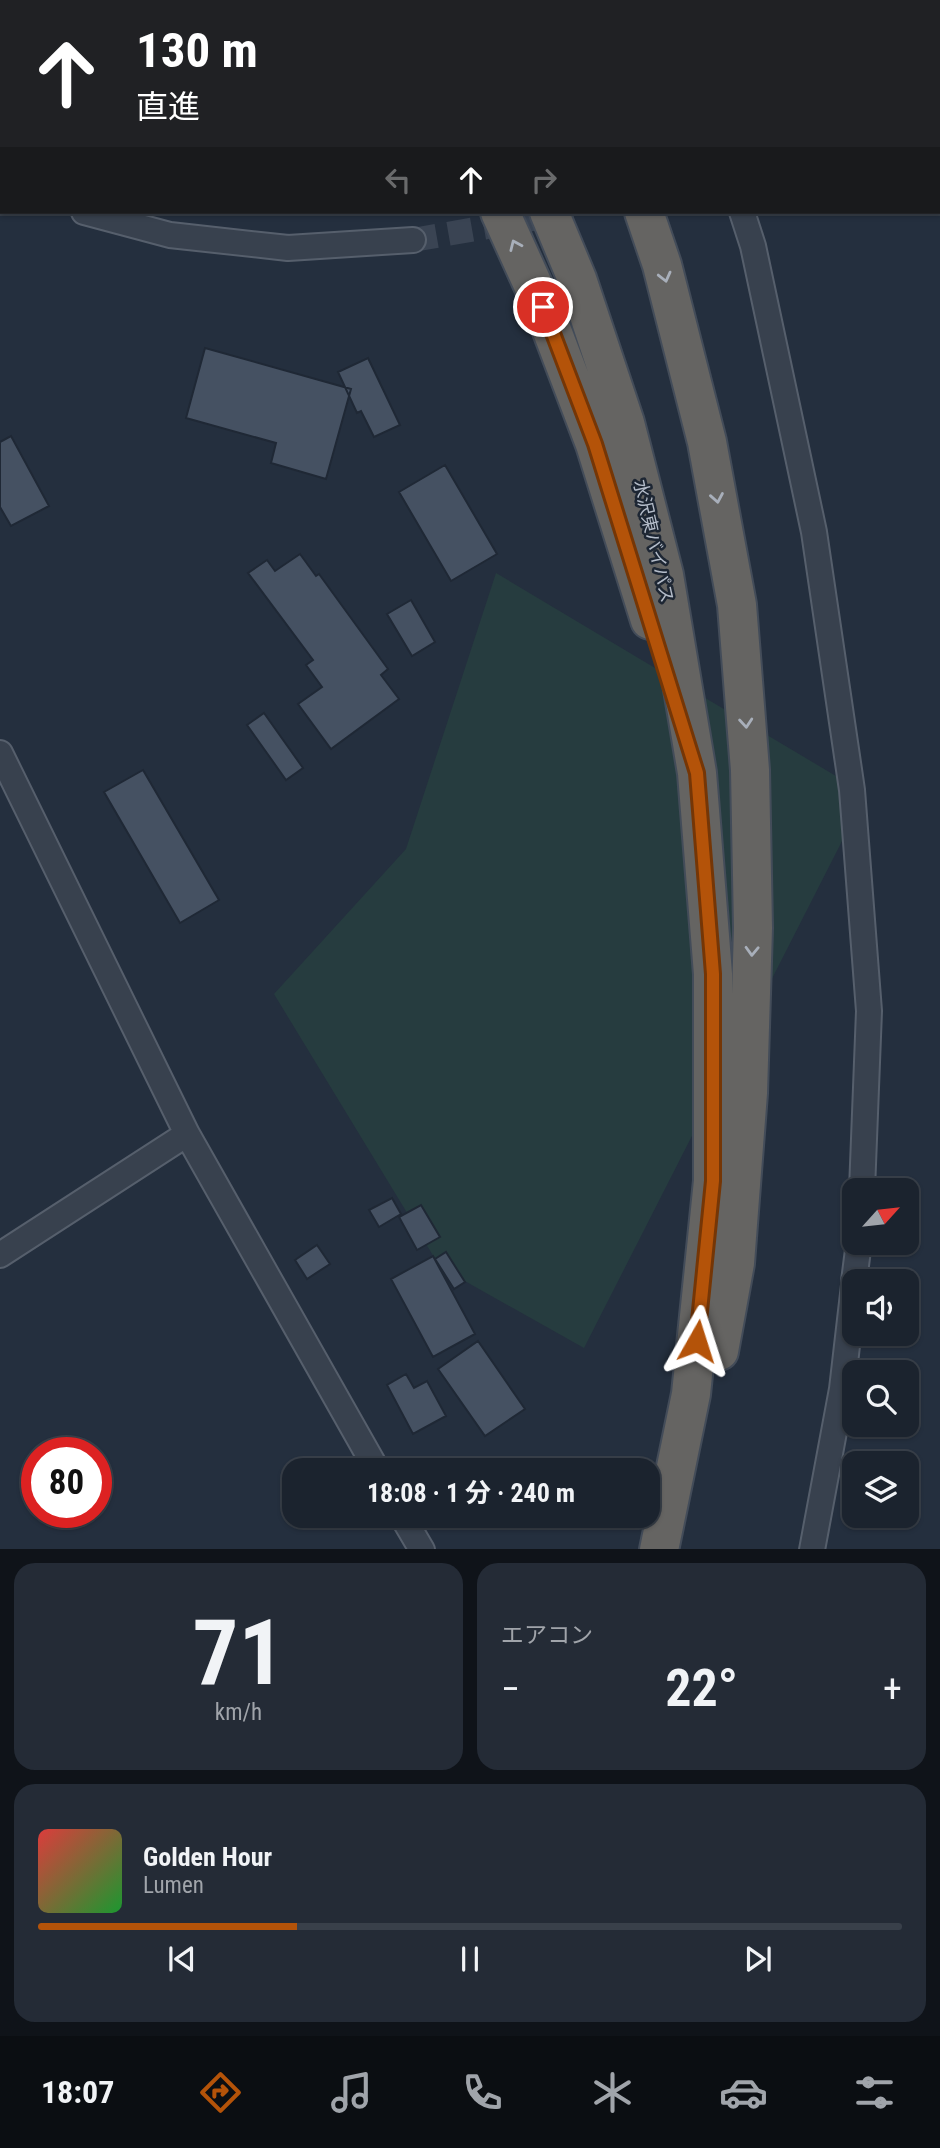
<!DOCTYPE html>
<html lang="ja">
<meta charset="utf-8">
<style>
body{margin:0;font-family:"Roboto Condensed","Noto Sans JP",sans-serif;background:#242b36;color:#f1f3f6;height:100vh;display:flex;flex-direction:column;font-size:26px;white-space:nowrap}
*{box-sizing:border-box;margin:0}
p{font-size:23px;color:#a0a4aa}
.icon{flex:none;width:38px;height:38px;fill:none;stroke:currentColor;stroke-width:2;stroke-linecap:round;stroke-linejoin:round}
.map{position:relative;height:1549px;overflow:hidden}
.drawer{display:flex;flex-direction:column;gap:14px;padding:14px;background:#0f1319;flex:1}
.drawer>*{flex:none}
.banner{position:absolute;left:0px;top:0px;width:942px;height:214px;box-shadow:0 2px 5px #0004,0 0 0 2px #39404a;background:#202124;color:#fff;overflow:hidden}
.needle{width:46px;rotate:63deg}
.buttons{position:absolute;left:842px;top:1178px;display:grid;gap:14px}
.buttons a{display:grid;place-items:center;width:77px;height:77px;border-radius:14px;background:#1b232e;box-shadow:0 2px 5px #0004,0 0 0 2px #39404a;font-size:35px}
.speed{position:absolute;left:21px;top:1437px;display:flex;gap:14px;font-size:35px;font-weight:700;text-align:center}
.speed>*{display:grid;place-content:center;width:91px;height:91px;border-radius:50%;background:#1b232e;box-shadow:0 2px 5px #0004,0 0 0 2px #39404a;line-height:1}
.speed .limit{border:10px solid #d22;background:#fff;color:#111}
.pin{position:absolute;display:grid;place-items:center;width:60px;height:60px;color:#fff;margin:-30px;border:4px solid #fff;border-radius:50%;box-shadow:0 2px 7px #0007}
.me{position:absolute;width:77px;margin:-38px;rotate:6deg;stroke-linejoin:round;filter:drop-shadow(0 0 5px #0008)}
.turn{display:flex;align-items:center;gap:24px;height:147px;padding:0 21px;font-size:32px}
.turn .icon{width:91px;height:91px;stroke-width:2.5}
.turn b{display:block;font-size:49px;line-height:60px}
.lanes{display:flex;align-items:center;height:66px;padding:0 21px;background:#0003;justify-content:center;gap:35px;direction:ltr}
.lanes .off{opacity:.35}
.big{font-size:52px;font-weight:700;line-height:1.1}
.drawer .tile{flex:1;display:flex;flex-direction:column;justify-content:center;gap:10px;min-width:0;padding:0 24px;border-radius:21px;background:#242b36}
.drawer .dial{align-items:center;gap:0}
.dial b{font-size:91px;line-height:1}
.song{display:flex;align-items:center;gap:21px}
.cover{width:84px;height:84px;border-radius:10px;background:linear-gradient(135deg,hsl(0 70% 55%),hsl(130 70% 35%))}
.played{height:7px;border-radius:4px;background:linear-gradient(90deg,#b45309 30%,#39404a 30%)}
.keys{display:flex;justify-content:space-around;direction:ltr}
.heat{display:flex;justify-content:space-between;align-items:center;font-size:38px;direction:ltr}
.drawer .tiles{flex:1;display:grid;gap:14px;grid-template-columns:1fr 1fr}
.tile:last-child{grid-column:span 2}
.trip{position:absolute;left:282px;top:1458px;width:378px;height:70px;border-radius:21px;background:#1b232e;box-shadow:0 2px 5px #0004,0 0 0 2px #39404a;font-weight:700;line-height:70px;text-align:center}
.tabs{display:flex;height:112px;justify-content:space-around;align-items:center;background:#0b0e12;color:#a0a4aa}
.tabs .icon{width:49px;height:49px}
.tabs .active{color:#b45309}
.tabs b{font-size:32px;color:#f1f3f6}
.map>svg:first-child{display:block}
</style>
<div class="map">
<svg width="940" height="1550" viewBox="0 0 940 1550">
<rect width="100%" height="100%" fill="#242f3e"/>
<path fill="#263c3f" d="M 496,573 L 866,794 L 584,1348 L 440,1267 L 274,994 L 406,849 Z"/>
<path fill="#455162" stroke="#1f2835" stroke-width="2" d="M 205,348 L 351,389 L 326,479 L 271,463 L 276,443 L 186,418 Z
M 368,358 L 400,425 L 374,437 L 361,411 L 357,413 L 338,372 Z
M 11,436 L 49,506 L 11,526 L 0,507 L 0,442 Z
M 445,465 L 497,554 L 451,581 L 399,492 Z
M 300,554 L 316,576 L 319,574 L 388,669 L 381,675 L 399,699 L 331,749 L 298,704 L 322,687 L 306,665 L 313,660 L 248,573 L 267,560 L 275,571 Z
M 411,600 L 435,642 L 412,656 L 387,614 Z
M 264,713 L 303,768 L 286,780 L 247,725 Z
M 143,770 L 219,900 L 180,923 L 104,792 Z
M 392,1198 L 401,1214 L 379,1227 L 369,1210 Z
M 421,1205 L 440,1237 L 417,1250 L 399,1217 Z
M 317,1245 L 330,1264 L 307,1279 L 295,1260 Z
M 446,1252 L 465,1282 L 454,1289 L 435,1259 Z
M 433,1256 L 475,1334 L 433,1357 L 391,1279 Z
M 478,1341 L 525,1409 L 485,1436 L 438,1369 Z
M 406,1374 L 414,1388 L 427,1381 L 446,1416 L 413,1434 L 387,1385 Z"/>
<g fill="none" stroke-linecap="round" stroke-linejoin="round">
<path stroke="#3a4453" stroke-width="24" stroke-dasharray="24 12" stroke-linecap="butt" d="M 413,240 L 573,212"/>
<g stroke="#565f6c" stroke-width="28">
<path id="minor" d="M 0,190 L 2,190
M 84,212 L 170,235 L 288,248 L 413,240
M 742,212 L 753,246 L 814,532 L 852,790 L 869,1011 L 862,1190
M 0,753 L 187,1134 L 377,1470
M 0,1255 L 187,1134
M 854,1281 L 859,1242
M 402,1516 L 422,1550
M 812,1550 L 842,1389 L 854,1285"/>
</g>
<g stroke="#434c59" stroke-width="42">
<path id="trunk" d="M 373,0 L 374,2
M 449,0 L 450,2
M 567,0 L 568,2
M 500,212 L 543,307 L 595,444 L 650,620
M 549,212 L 577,279 L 625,423 L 664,575 L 697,773 L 713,974 L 713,1181 L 691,1394 L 659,1550
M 644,212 L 662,265 L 707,442 L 737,605 L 750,770 L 753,928 L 748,1093 L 735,1263 L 719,1351"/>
</g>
<use href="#minor" stroke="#38414e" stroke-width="24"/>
<use href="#trunk" stroke="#656462" stroke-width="38"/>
</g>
<defs><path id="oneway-chevron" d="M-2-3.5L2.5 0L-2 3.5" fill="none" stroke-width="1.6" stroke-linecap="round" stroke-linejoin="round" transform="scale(1.75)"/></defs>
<g stroke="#a8afba">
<use href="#oneway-chevron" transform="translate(515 245) rotate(-114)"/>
<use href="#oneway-chevron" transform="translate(665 277) rotate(76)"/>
<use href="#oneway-chevron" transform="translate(717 498) rotate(80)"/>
<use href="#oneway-chevron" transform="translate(746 723) rotate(85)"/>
<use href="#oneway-chevron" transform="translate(752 951) rotate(92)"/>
</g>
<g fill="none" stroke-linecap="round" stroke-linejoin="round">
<g stroke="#753606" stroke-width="18">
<path id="route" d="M 543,307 L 595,444 L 697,773 L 713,974 L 713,1181 L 697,1341"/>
</g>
<use href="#route" stroke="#b45309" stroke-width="12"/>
</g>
<g text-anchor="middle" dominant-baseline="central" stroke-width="5" stroke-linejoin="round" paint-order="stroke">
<g font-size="18" fill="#b4bcc9" stroke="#1d2633">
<text transform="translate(654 541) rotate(77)">水沢東バイパス</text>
</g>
</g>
</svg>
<div class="buttons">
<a><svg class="needle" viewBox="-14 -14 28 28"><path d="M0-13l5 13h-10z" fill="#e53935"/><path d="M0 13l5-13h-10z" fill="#a0a4aa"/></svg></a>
<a><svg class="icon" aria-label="sound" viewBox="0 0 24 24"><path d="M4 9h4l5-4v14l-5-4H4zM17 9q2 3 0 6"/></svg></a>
<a><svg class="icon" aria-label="search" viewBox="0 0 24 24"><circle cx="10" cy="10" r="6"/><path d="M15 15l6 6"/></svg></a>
<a><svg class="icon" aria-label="layers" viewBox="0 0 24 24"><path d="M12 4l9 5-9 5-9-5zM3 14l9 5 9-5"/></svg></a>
</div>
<div class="speed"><div class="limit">80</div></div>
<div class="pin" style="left:543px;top:307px;background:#d93025"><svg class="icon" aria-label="arrive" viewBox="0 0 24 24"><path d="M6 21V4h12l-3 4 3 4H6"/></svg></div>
<svg class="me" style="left:697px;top:1341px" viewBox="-20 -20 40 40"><path d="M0-17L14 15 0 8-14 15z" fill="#b45309" stroke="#fff" stroke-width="4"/></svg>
<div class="trip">18:08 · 1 分 · 240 m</div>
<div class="banner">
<div class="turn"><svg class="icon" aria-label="ahead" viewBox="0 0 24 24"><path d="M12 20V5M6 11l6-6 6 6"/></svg><div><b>130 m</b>直進</div></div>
<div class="lanes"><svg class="icon off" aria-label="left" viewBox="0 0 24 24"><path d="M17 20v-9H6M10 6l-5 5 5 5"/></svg><svg class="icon" aria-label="ahead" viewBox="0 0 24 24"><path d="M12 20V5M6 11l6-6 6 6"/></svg><svg class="icon off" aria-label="right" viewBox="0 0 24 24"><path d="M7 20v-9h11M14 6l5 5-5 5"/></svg></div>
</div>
</div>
<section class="drawer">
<div class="tiles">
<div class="tile dial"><b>71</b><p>km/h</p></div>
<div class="tile"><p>エアコン</p>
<div class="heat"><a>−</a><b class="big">22°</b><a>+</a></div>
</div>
<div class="tile">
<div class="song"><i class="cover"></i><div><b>Golden Hour</b><p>Lumen</p></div></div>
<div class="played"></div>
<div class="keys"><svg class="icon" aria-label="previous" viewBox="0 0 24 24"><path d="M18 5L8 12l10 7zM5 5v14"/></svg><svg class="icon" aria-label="pause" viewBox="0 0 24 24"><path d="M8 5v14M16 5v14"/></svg><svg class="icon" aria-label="next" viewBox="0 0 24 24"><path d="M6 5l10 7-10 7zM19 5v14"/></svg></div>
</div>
</div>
</section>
<nav class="tabs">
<b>18:07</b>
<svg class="icon active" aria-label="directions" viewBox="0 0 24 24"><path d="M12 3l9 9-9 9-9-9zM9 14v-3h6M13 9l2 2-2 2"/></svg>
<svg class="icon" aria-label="music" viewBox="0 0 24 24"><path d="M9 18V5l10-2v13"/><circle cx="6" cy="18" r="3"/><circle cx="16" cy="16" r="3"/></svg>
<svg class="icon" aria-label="phone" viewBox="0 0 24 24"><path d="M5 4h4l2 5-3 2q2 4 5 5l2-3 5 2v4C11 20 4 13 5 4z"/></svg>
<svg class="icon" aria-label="climate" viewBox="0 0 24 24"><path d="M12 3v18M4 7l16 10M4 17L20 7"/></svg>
<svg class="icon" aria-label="car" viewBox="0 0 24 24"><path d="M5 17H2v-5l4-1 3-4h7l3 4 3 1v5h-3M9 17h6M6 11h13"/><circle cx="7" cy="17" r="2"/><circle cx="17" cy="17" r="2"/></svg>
<svg class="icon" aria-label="filters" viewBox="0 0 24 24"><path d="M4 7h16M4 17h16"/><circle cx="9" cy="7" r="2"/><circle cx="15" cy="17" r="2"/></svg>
</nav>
